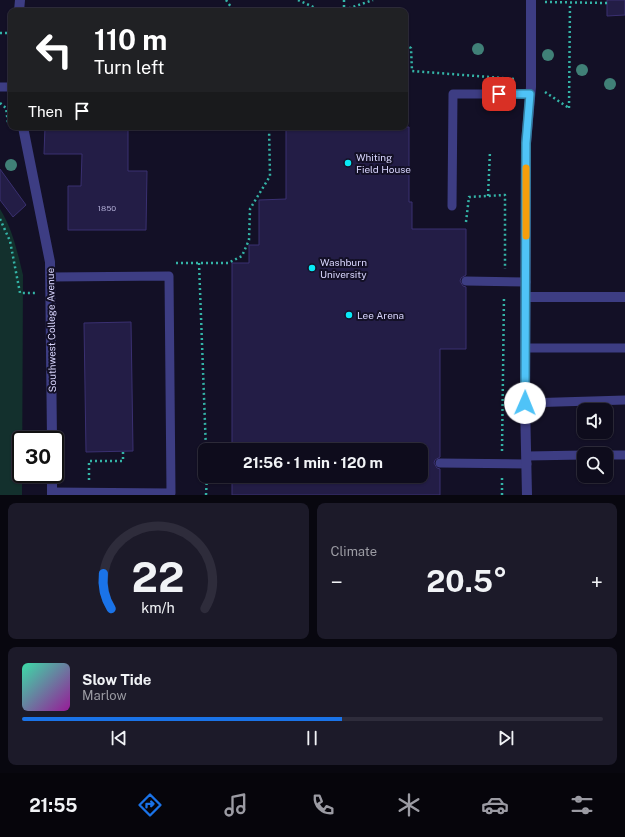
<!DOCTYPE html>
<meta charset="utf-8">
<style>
body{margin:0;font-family:"Public Sans",sans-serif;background:#1c1a29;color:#f1f3f6;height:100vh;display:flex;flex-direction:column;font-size:15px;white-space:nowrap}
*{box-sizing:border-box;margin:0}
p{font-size:13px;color:#9b9ba3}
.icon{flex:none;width:22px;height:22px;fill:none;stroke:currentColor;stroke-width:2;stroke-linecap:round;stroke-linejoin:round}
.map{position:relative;height:495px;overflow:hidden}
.side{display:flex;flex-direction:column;gap:8px;padding:8px;background:#08070f;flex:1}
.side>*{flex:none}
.guide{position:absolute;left:8px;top:8px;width:400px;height:122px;border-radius:8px;box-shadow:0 1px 3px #0004,0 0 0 1px #2e2c3b;background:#202124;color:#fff;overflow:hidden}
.buttons{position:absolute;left:577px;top:403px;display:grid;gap:8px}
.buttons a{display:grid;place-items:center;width:36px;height:36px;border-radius:8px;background:#0e0c1c;box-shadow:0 1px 3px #0004,0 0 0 1px #2e2c3b;font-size:20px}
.speed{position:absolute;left:12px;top:431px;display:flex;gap:8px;font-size:20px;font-weight:700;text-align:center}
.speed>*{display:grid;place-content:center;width:52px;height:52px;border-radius:50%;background:#0e0c1c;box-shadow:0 1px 3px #0004,0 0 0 1px #2e2c3b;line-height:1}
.speed .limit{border:2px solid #111;border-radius:6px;background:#fff;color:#111}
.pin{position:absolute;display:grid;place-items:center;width:34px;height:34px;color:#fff;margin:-17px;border-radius:8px;box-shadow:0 2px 6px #0006}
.me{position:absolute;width:44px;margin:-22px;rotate:1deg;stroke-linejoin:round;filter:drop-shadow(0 0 3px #0008)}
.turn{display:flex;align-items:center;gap:14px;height:84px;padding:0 20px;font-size:18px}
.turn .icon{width:52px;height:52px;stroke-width:2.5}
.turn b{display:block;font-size:28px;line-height:34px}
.then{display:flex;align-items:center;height:38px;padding:0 20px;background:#0003;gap:8px;font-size:15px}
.big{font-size:30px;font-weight:700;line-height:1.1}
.side .card{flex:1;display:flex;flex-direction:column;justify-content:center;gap:6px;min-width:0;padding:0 14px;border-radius:8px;background:#1c1a29}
.side .dial{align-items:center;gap:0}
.dial svg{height:104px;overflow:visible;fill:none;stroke:#2e2c3b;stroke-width:7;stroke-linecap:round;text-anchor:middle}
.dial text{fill:#f1f3f6;stroke:none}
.song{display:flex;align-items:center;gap:12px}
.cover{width:48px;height:48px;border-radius:6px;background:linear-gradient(135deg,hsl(160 70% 55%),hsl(300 70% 35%))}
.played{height:4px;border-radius:2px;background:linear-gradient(90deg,#1a73e8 55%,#2e2c3b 55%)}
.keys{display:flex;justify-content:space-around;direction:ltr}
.heat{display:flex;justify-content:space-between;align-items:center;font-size:22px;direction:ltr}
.side .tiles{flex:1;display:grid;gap:8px;grid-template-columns:1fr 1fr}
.card:last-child{grid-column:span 2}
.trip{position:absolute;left:198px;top:443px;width:230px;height:40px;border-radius:8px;background:#0e0c1c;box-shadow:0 1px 3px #0004,0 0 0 1px #2e2c3b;font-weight:700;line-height:40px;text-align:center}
.menu{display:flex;height:64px;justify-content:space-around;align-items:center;background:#06050b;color:#9b9ba3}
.menu .icon{width:28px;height:28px}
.menu .current{color:#1a73e8}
.menu b{font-size:18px;color:#f1f3f6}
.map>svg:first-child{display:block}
</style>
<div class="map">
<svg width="625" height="495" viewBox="0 0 625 495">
<rect width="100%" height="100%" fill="#131026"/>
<path fill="#13302d" d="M 0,209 C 13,230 17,251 23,275 L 22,495 L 0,495 Z"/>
<path fill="#231d46" stroke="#3a3071" d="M 607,0 L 625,0 L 625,15 L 607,16 Z
M 45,127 L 128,127 L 128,171 L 147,171 L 146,230 L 68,230 L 68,186 L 81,186 L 82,154 L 44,154 Z
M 286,127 L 409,127 L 409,202 L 412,202 L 412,229 L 466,229 L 466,275 L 461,278 L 460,281 L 463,286 L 466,287 L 466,349 L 440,349 L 440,457 L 435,460 L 434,463 L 437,468 L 440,469 L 440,495 L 232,495 L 232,476 L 421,476 L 421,450 L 232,450 L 232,263 L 249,263 L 249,245 L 259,245 L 259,200 L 286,199 Z
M 0,169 L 26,205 L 13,217 L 0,200 Z
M 131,322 L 133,451 L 86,452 L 84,323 Z"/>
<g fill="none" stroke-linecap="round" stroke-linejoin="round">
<path stroke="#34b4a7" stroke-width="2.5" stroke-dasharray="2 3" stroke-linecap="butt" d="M 226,0 L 234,11
M 298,0 L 322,11
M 344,0 L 344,11
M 545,2 L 607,3
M 344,10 L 373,0
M 0,33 L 11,33
M 405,45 L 411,48 L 412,71 L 515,79
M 545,92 L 569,108
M 0,103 L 6,108 L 8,123
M 569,108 L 570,3
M 488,196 L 490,151
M 0,219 L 10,241 L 20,293 L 36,293
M 466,222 L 469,197 L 505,195 L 505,269
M 176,263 L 228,263 L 242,256 L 249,240 L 250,209 L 270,176 L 269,127
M 199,263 L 206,450
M 502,451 L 504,296
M 502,478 L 502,495
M 89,480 L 89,461 L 123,461 L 123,452
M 206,495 L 207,476"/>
<path stroke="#3d3d83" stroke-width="9" d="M 0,87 L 11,87
M 452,206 L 453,94 L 530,94
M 51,277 L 169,276 L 171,493 L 52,492
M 466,281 L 526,282
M 526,348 L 625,348
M 525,403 L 625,400
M 606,455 L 625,455
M 527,456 L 584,455
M 440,463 L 527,464"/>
<path stroke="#3d3d83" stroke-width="10" d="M 19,11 L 20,0
M 23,127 L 50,262 L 52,440
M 526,297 L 625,297
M 52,474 L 52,495
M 527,495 L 525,403 L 526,143 L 531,87 L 531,0"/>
</g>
<g fill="#408077">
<circle cx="478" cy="49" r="6"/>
<circle cx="548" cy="55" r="6"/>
<circle cx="582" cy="70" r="6"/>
<circle cx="610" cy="84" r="6"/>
<circle cx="11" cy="165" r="6"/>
</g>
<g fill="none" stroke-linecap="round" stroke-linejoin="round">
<g stroke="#337fa1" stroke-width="10">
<path id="route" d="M 499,94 L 530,94 L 526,143 L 525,403"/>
</g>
<use href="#route" stroke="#4fc3f7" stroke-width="7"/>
<path stroke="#f59e0b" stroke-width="7" d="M 526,236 L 526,168"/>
</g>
<g fill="#09e9f7" stroke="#131026" stroke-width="1.5">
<circle cx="348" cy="163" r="4"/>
<circle cx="312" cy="268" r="4"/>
<circle cx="349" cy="315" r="4"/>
</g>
<g text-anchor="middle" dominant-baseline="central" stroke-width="4" stroke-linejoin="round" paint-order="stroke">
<g font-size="8" fill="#aca8d0">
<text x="107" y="208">1850</text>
</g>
<g font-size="10" fill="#d9d6fe" stroke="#131026" text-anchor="start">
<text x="356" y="157">Whiting<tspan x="356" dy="12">Field House</tspan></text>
<text x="320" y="262">Washburn<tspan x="320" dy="12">University</tspan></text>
<text x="357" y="315">Lee Arena</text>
</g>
<g font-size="10" fill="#d9d6fe" stroke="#131026">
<text transform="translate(51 330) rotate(-91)">Southwest College Avenue</text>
</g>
</g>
</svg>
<div class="buttons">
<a><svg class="icon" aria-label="sound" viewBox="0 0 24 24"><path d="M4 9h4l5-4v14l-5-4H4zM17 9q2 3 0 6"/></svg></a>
<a><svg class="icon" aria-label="search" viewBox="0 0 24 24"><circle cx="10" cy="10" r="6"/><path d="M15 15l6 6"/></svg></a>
</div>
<div class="speed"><div class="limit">30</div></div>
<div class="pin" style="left:499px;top:94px;background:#d93025"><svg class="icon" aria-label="arrive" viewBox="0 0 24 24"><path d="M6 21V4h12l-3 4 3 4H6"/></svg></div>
<svg class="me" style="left:525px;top:403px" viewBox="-20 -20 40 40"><circle r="19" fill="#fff"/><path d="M0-13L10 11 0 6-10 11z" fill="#4fc3f7"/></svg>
<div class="trip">21:56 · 1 min · 120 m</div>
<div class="guide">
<div class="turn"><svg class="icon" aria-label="left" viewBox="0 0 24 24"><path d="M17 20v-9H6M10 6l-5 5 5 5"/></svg><div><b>110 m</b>Turn left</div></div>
<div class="then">Then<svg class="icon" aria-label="arrive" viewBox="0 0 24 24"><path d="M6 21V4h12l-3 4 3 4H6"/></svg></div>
</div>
</div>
<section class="side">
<div class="tiles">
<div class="card dial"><svg viewBox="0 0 100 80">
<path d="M14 69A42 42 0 1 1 86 69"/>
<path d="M14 69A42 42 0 0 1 8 42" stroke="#1a73e8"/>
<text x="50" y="56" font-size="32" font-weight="700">22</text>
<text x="50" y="72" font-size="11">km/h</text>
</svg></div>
<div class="card"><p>Climate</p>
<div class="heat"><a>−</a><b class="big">20.5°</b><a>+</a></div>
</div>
<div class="card">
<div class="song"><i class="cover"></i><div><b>Slow Tide</b><p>Marlow</p></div></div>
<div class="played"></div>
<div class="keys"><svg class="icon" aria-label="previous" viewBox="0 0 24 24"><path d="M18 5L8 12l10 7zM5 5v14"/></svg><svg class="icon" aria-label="pause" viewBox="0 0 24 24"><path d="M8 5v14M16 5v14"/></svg><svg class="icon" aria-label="next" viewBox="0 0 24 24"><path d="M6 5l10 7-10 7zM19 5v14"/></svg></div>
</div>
</div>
</section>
<nav class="menu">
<b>21:55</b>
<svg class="icon current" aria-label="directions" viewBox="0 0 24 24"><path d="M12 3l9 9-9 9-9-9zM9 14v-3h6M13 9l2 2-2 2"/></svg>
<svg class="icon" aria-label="music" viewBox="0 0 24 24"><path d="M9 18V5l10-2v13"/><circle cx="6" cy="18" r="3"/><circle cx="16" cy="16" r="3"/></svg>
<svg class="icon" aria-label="phone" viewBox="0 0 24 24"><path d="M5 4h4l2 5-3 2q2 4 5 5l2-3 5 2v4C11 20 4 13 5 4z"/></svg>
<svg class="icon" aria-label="climate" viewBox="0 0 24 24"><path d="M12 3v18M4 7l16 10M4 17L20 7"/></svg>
<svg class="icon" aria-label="car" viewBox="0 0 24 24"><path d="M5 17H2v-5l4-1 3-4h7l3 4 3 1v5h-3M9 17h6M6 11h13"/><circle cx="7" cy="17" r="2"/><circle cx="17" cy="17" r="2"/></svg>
<svg class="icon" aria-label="filters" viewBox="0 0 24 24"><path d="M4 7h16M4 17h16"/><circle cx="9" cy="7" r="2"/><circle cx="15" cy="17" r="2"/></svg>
</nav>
